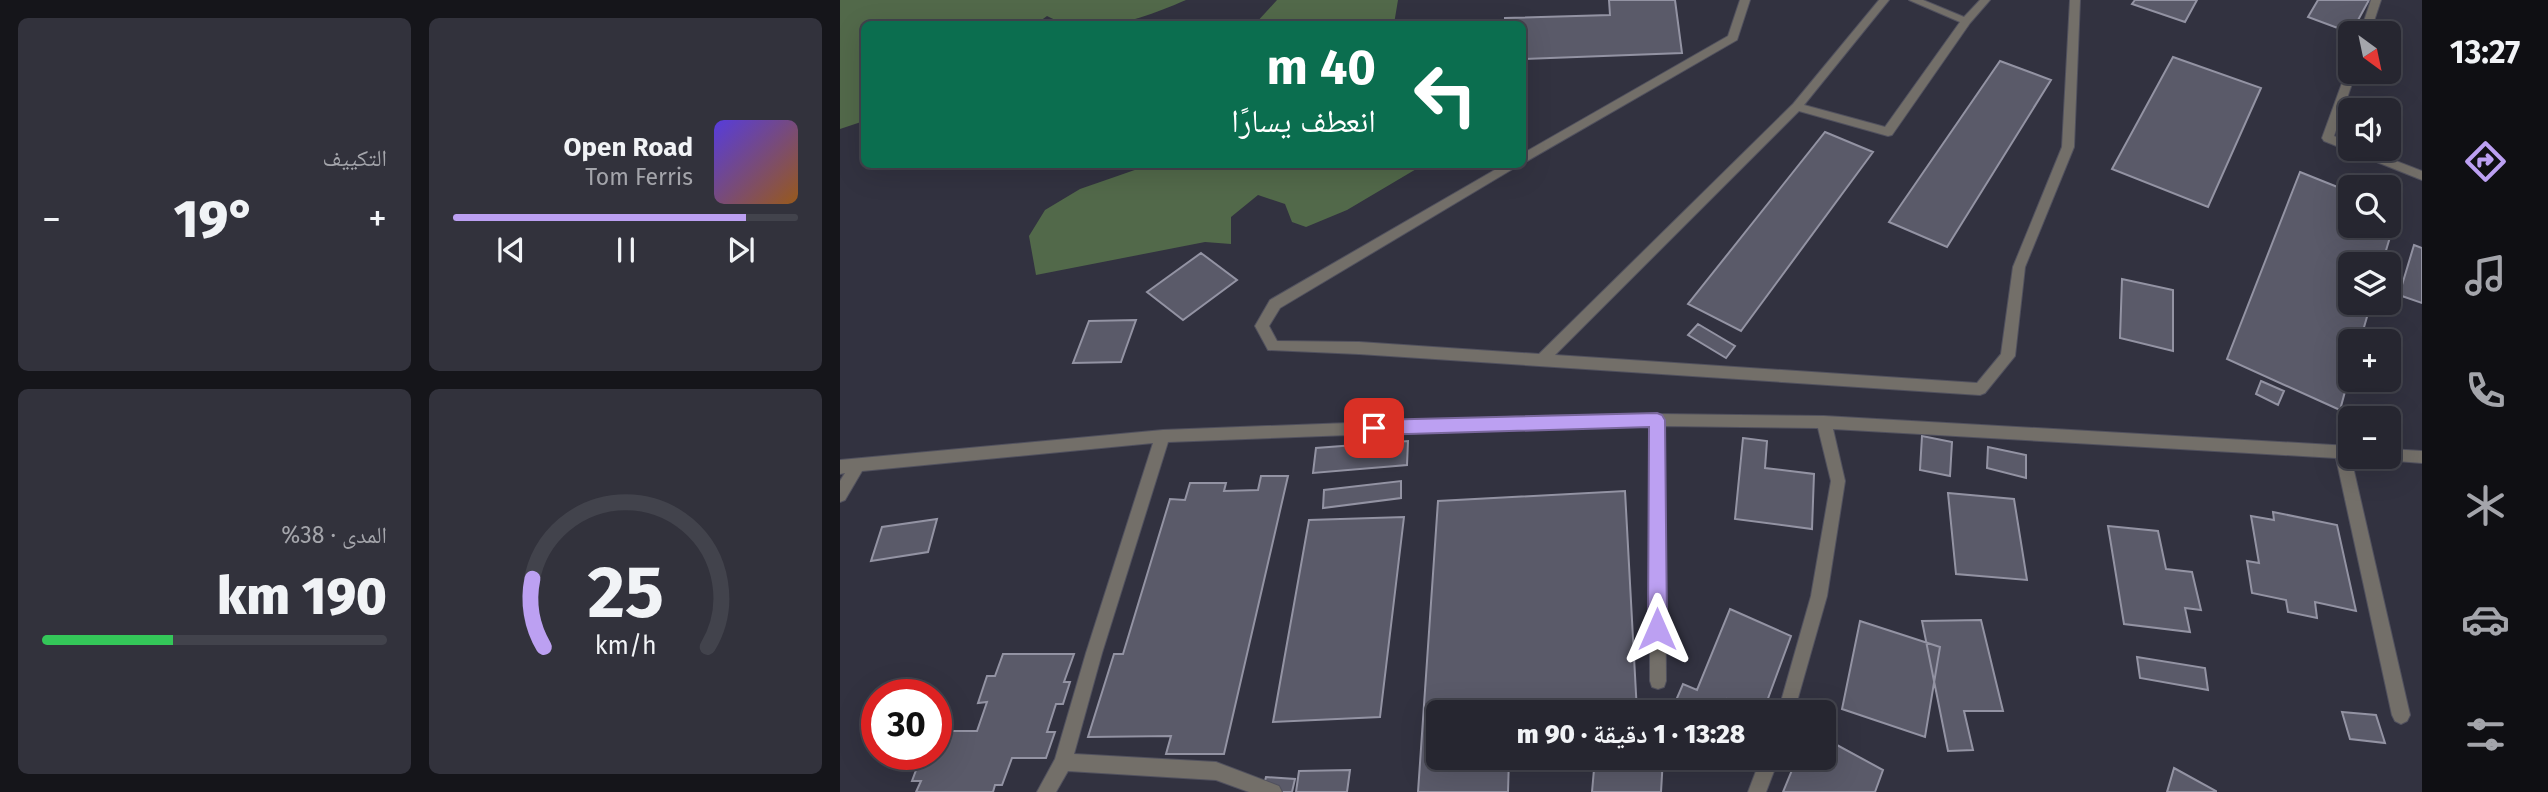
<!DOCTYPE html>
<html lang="ar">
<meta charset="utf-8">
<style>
body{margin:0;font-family:"Fira Sans","Noto Naskh Arabic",sans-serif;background:#32323c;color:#f1f3f6;direction:rtl;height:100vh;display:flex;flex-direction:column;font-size:26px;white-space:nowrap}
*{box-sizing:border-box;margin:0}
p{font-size:23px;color:#a4a5ab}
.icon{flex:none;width:38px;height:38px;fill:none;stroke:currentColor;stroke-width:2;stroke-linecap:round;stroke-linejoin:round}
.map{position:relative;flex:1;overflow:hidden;direction:ltr}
.details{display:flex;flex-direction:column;gap:18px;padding:18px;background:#15151a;width:840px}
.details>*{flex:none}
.hud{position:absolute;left:21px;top:21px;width:665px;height:147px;border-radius:10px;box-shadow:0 7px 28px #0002,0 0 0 2px #42434c;direction:rtl;background:#0b6e4f;color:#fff;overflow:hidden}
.needle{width:46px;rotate:147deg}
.controls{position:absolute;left:1498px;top:21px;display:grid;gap:14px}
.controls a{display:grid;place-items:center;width:63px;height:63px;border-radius:10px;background:#262630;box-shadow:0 7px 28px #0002,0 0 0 2px #42434c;font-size:35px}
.speed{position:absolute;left:21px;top:679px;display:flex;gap:14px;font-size:35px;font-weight:700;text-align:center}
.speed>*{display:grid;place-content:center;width:91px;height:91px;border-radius:50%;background:#262630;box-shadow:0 7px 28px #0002,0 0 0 2px #42434c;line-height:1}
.speed .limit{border:10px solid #d22;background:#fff;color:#111}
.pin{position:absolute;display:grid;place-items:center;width:60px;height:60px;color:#fff;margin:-30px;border-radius:14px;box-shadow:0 4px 10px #0006}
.me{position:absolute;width:77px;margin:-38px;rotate:0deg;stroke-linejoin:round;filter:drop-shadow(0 0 5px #0008)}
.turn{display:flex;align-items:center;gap:24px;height:147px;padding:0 35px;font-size:32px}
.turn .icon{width:91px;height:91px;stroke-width:2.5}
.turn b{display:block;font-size:49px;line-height:60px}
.big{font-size:52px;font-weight:800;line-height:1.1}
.details .card{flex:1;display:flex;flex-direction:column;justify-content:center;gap:10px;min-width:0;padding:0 24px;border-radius:10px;background:#32323c}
.details .dial{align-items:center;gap:0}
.dial svg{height:182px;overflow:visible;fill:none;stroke:#42434c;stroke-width:7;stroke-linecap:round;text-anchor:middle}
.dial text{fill:#f1f3f6;stroke:none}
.song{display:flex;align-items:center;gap:21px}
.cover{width:84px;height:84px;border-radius:10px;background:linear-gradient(135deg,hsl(250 70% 55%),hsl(30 70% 35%))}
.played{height:7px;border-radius:4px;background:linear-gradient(90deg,#bca0f2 85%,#42434c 85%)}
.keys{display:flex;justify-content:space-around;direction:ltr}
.heat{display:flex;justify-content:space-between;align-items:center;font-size:38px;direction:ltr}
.charge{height:10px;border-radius:5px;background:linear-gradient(90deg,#34c759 38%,#42434c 0)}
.details .tiles{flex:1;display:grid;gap:18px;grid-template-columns:repeat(2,1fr)}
.trip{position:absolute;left:586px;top:700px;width:410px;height:70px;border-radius:10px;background:#262630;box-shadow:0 7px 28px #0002,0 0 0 2px #42434c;font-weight:800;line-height:70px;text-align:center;direction:rtl}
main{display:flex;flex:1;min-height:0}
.tabs{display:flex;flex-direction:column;width:126px;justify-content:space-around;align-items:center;background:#0f0f13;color:#a4a5ab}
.tabs .icon{width:49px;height:49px}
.tabs .active{color:#bca0f2}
.tabs b{font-size:32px;color:#f1f3f6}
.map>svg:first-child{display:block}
</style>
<main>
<nav class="tabs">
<b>13:27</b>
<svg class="icon active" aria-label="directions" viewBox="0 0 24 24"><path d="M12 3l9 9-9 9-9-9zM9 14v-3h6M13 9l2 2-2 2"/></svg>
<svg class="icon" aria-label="music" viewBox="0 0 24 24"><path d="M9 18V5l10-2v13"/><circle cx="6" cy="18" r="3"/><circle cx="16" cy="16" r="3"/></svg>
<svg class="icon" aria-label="phone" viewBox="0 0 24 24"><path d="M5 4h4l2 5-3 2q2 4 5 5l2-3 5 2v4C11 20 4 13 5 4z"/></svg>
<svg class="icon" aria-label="climate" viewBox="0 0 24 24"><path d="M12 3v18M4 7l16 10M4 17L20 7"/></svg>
<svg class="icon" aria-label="car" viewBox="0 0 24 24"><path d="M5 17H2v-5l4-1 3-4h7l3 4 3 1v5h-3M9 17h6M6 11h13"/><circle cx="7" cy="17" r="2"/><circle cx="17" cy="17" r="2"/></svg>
<svg class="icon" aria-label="filters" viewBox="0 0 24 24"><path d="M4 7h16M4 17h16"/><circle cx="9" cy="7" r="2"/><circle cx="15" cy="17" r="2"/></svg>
</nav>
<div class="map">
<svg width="1582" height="792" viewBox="0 0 1582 792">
<rect width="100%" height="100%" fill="#323240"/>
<path fill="#52694a" d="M 0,0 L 346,0 C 304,18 250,39 207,16 L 196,24 L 24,24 L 24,121 L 0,129 Z
M 437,0 L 558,0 L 554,24 L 415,24 Z
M 312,164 L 583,164 L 583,165 L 507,210 L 466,227 L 452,222 L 445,204 L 418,195 L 391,217 L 391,244 L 365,242 L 196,275 L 189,236 L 205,210 L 240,189 Z"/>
<path fill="#5a5a69" stroke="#9393a3" stroke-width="2" d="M 769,0 L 835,0 L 842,53 L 682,59 L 682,24 L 665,24 L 665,18 L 770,15 Z
M 1295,0 L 1357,0 L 1345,22 L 1292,4 Z
M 1478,0 L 1529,0 L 1511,33 L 1468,17 Z
M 1333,57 L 1421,88 L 1368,207 L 1272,169 Z
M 1160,61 L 1211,80 L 1107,247 L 1049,222 Z
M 985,132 L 1033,152 L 901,331 L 848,304 Z
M 1460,172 L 1510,192 L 1510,226 L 1549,226 L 1549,206 L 1558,210 L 1542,264 L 1510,264 L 1510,303 L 1531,303 L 1520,341 L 1510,341 L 1510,373 L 1500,410 L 1387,359 Z
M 1574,245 L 1582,248 L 1582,303 L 1559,295 Z
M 361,253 L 397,280 L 343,320 L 307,292 Z
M 1282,279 L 1333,290 L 1333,351 L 1280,338 Z
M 296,320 L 281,362 L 233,363 L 249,321 Z
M 858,324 L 895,346 L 886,358 L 848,335 Z
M 1421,381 L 1444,391 L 1438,405 L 1416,394 Z
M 1082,436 L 1112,442 L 1110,476 L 1080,470 Z
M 903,438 L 927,441 L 925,468 L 974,474 L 972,529 L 895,519 Z
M 568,441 L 567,465 L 473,473 L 476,448 Z
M 1148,447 L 1186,455 L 1186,478 L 1147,468 Z
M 421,476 L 448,476 L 384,754 L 326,754 L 331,736 L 248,737 L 274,654 L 283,654 L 330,499 L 345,500 L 350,483 L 386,483 L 384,491 L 418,490 Z
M 561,481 L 561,498 L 483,508 L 484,490 Z
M 785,491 L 797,712 L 598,712 L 598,758 L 669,758 L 668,792 L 578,792 L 598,501 Z
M 1108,493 L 1174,499 L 1187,580 L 1116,574 Z
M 1433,512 L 1497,525 L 1516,611 L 1475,602 L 1477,618 L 1448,612 L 1446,600 L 1412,593 L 1407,561 L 1419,563 L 1411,516 L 1434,520 Z
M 564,517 L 540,717 L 433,722 L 469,520 Z
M 97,519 L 88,552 L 31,561 L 42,527 Z
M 1268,526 L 1318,531 L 1326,569 L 1352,572 L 1361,610 L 1345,608 L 1350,632 L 1284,624 Z
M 890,609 L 951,636 L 923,712 L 915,712 L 887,699 L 882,712 L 831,712 L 843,684 L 857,690 Z
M 1141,620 L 1163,711 L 1124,711 L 1133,750 L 1108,751 L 1082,621 Z
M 1020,621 L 1100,647 L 1085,737 L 1002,709 Z
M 163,654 L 234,654 L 224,682 L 230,682 L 223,704 L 216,704 L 207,732 L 215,732 L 206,758 L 172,758 L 162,785 L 155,785 L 153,792 L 76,792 L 81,781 L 72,781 L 82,754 L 96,754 L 96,731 L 137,731 L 147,702 L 138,703 L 147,676 L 155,676 Z
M 1297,657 L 1365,668 L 1368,690 L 1300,678 Z
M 1502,712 L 1536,715 L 1545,743 L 1510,739 Z
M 984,738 L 1043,770 L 1035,792 L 943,792 L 957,758 L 984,758 Z
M 755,758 L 823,758 L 821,792 L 752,792 Z
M 1334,768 L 1376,791 L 1376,792 L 1327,792 Z
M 510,770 L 507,792 L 456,792 L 459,771 Z
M 426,777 L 455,779 L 452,792 L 422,792 Z"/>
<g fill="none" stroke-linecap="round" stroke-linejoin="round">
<g stroke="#51515e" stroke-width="2">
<path id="service" d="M 900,0 L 910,0 L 897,40 L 682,164 L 682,154 L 888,36 Z
M 1039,0 L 1049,0 L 964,105 L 1045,127 L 1120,22 L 1069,0 L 1083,0 L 1124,17 L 1140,0 L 1150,0 L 1130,23 L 1052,135 L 1048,136 L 959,111 L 715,355 L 1137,383 L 1161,354 L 1173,267 L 1222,147 L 1230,0 L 1240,0 L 1234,147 L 1185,267 L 1175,356 L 1145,393 L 1140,395 L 519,354 L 428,350 L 415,326 L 430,300 L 665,164 L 681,164 L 440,308 L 429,326 L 437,341 L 519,342 L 699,354 L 953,104 Z
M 1531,0 L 1541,0 L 1530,33 L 1520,33 Z
M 1510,69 L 1510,72 L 1516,72 L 1494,136 L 1510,143 L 1510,149 L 1525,149 L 1582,171 L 1582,180 L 1484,141 L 1482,138 L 1506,72 Z"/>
</g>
<g stroke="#51515e" stroke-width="2">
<path id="minor" d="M 817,414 L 984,416 L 1510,446 L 1510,457 L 1515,457 L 1511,458 L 1570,715 L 1567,721 L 1561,724 L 1555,721 L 1552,715 L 1496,458 L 993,429 L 1005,481 L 987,596 L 954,712 L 938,712 L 971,596 L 991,481 L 978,428 L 824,426 L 826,681 L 824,687 L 818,689 L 812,687 L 810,681 L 810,426 L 692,428 L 328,442 L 262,653 L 234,754 L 376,762 L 439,786 L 442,792 L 409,792 L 376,780 L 228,771 L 216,792 L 197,792 L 215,759 L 246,653 L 313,443 L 22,471 L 5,500 L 0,502 L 0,481 L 5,473 L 0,474 L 0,460 L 323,430 L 692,416 Z
M 1549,449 L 1582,451 L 1582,463 L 1544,460 L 1543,457 L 1549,457 Z
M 921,758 L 939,758 L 926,792 L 908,792 Z"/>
</g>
<use href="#service" fill="#736f69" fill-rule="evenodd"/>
<use href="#minor" fill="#736f69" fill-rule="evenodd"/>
</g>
<path fill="#bca0f2" stroke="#7a689d" stroke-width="2" d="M 817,413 L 822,415 L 825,420 L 827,629 L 824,635 L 817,638 L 811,635 L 808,629 L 809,427 L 534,435 L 528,433 L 525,428 L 528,423 L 534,420 Z"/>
</svg>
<div class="controls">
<a><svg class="needle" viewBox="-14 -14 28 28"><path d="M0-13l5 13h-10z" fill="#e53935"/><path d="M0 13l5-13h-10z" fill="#a4a5ab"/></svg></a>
<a><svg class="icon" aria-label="sound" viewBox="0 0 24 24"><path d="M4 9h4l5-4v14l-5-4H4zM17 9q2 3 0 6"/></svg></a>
<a><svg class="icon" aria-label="search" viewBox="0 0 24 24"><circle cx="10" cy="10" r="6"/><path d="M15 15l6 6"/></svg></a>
<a><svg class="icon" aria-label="layers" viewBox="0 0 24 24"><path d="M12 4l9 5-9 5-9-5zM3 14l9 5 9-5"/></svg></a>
<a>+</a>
<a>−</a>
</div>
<div class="speed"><div class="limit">30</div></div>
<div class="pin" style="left:534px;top:428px;background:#d93025"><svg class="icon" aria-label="arrive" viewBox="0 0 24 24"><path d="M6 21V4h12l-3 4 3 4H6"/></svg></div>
<svg class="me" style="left:817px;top:629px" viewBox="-20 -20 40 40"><path d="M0-17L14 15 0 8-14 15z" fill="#bca0f2" stroke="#fff" stroke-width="4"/></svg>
<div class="trip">13:28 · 1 دقيقة · 90 m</div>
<div class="hud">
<div class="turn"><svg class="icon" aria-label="left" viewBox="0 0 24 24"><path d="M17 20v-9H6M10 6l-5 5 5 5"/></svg><div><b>40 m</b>انعطف يسارًا</div></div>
</div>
</div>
<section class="details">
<div class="tiles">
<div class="card">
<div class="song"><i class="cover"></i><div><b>Open Road</b><p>Tom Ferris</p></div></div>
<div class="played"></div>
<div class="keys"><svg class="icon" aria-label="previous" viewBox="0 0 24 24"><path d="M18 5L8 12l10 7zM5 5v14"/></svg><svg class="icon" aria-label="pause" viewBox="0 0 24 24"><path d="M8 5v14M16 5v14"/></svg><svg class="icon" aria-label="next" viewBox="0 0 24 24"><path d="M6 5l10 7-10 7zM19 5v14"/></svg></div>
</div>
<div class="card"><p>التكييف</p>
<div class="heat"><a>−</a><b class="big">19°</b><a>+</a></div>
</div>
<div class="card dial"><svg viewBox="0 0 100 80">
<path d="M14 69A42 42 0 1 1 86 69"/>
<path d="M14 69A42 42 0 0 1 9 39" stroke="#bca0f2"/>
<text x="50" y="56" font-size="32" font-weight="700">25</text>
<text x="50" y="72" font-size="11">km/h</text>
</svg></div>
<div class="card"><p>المدى · 38%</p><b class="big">190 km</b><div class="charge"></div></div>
</div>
</section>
</main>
